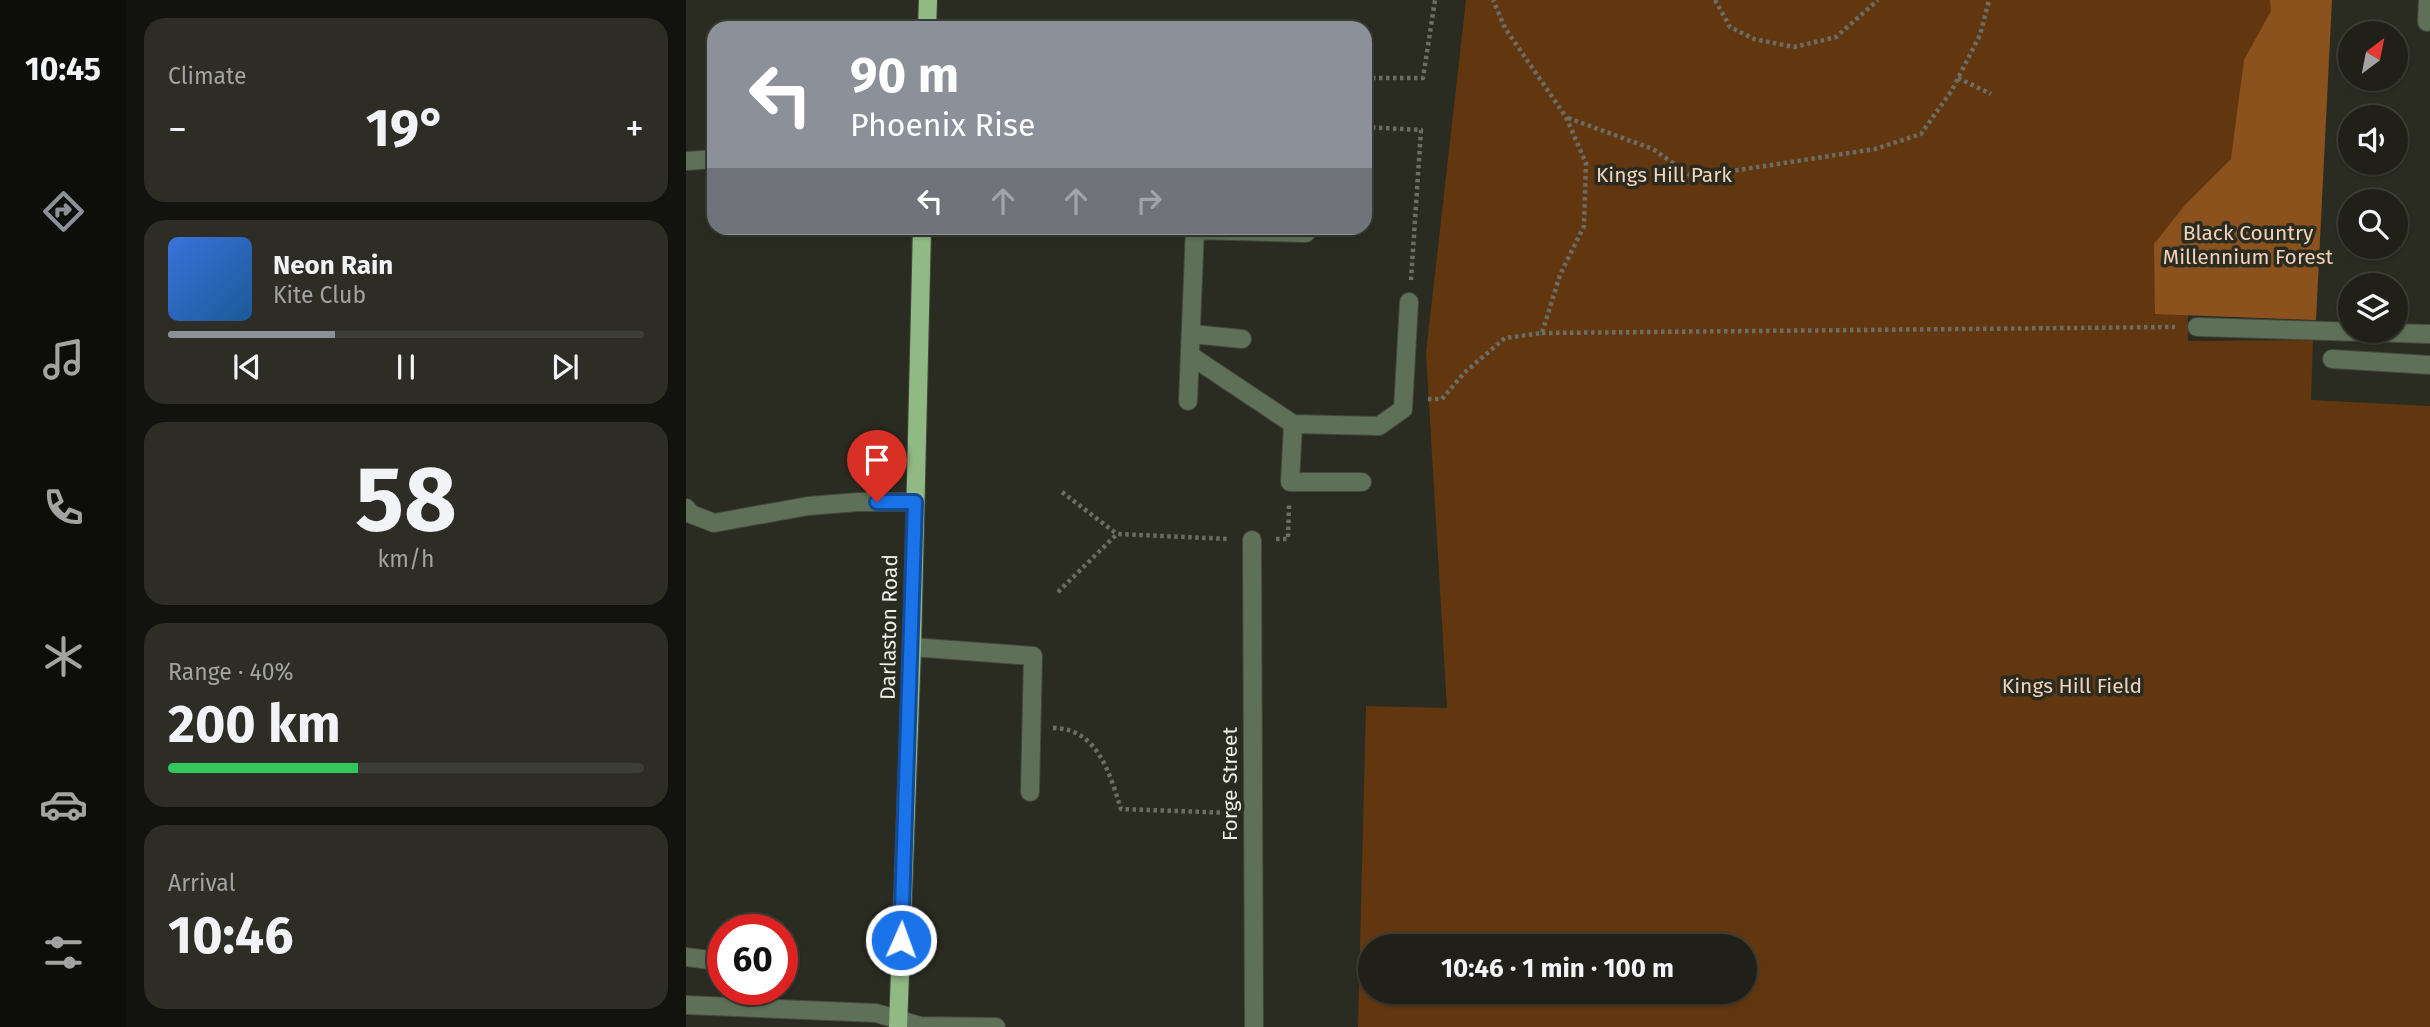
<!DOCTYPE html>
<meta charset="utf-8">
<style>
body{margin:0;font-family:"Fira Sans",sans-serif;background:#2d2d26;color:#f1f3f6;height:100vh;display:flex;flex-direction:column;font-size:26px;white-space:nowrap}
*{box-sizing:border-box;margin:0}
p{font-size:23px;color:#a2a3a2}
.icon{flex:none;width:38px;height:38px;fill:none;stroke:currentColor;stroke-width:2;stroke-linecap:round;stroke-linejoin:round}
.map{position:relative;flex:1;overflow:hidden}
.side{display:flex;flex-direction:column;gap:18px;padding:18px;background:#12120e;width:560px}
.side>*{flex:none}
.hud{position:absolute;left:21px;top:21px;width:665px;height:214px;border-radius:21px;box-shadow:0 2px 5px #0004,0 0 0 2px #3d3e38;background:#8c9099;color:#fff;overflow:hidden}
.needle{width:46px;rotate:32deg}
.controls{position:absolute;left:1652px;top:21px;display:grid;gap:14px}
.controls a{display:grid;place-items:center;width:70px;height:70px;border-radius:50%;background:#202019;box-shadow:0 2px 5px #0004,0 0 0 2px #3d3e38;font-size:35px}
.speed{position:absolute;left:21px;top:914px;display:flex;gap:14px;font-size:35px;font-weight:700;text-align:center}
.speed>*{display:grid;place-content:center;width:91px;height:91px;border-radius:50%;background:#202019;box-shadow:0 2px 5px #0004,0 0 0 2px #3d3e38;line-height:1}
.speed .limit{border:10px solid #d22;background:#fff;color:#111}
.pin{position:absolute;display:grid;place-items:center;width:60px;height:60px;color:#fff;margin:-72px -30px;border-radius:50% 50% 50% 0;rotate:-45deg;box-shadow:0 0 7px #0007}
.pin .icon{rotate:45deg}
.me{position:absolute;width:77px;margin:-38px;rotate:2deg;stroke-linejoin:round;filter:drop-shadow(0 0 5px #0008)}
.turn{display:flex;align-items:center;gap:24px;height:147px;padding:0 28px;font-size:32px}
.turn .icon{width:91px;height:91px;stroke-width:2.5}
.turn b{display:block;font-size:49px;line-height:60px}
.lanes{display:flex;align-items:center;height:66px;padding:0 28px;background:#0003;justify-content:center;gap:35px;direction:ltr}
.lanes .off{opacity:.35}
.big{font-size:52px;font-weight:700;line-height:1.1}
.side .widget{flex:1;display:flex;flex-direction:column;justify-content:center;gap:10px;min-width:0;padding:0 24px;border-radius:21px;background:#2d2d26}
.side .dial{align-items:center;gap:0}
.dial b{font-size:91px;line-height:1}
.song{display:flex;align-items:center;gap:21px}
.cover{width:84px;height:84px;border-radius:10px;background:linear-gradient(135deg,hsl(220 70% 55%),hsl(210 70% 35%))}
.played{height:7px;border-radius:4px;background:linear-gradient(90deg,#8c9099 35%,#3d3e38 35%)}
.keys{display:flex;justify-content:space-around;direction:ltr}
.heat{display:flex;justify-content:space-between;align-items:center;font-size:38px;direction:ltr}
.charge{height:10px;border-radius:5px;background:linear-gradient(90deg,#34c759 40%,#3d3e38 0)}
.trip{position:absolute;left:672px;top:934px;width:399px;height:70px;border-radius:35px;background:#202019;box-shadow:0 2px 5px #0004,0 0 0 2px #3d3e38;font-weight:700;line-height:70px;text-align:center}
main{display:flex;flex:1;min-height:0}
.dock{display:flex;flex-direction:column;width:126px;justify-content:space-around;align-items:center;background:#0d0d0a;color:#a2a3a2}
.dock .icon{width:49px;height:49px}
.dock .on{color:#8c9099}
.dock b{font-size:32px;color:#f1f3f6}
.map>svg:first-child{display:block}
</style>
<main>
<nav class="dock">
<b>10:45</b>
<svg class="icon on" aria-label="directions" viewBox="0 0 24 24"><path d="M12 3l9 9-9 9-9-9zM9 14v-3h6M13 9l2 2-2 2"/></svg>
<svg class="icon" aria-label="music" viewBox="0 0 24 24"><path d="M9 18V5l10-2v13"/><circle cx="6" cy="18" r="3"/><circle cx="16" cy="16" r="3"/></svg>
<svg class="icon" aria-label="phone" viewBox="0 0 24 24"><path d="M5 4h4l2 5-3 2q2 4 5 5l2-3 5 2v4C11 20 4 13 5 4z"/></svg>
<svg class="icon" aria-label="climate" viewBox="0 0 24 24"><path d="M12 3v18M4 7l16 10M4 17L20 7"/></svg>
<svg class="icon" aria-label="car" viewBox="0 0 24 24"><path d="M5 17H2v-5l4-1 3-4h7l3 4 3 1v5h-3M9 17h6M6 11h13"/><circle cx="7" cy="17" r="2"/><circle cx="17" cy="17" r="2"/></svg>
<svg class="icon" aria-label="filters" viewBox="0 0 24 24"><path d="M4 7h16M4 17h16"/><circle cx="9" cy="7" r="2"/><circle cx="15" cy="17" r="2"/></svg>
</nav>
<section class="side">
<div class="widget"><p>Climate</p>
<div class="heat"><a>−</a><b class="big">19°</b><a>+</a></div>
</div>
<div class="widget">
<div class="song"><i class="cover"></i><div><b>Neon Rain</b><p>Kite Club</p></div></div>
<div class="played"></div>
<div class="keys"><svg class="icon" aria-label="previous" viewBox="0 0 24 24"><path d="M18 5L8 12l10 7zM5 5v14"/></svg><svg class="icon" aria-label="pause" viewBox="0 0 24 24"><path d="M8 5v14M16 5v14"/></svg><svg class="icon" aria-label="next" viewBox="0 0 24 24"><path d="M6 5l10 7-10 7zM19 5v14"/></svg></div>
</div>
<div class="widget dial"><b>58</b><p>km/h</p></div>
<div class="widget"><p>Range · 40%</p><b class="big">200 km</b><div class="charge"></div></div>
<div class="widget"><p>Arrival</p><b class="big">10:46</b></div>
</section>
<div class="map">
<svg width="1744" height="1027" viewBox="0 0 1744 1027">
<rect width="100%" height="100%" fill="#2a2b21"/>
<path fill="#623710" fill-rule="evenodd" d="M 780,0 L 1622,0 L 1630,320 L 1502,314 L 1502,341 L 1627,340 L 1625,400 L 1744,406 L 1744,1027 L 672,1027 L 680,706 L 761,708 L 740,353 ZM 684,947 L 1059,947 L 1059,992 L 684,992 Z"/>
<path fill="#8c521d" d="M 1584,0 L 1646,0 L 1630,320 L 1469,314 L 1468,244 L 1499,205 L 1545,159 L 1558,60 L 1585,11 Z"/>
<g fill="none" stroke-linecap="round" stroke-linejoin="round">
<g stroke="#45463d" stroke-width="20">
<path id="minor" d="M 1741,22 L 1742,0
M 0,161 L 28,159
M 508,230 L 620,233
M 1511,327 L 1744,334
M 506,334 L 556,339
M 505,356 L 607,424 L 693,426 L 717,409 L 723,302
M 1646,359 L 1744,365
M 502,401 L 509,228
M 607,424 L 604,482 L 676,482
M 0,508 L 5,514 L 28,523 L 122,506 L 172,502 L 229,502
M 566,540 L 568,1027
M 226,647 L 347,656 L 344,792
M 0,957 L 23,960
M 0,1005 L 190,1013 L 234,1026 L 310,1027"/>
</g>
<g stroke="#45463d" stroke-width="20">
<path id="major" d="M 241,28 L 242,0
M 212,1027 L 226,647 L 236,228"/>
</g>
<path stroke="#6b6c63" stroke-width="4.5" stroke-dasharray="3.5 3.5" stroke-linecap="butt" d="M 1029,0 L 1044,27 L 1068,39 L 1108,47 L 1150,37 L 1192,0
M 679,78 L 737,78 L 749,0
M 1272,78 L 1305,94
M 882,118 L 967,149 L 1007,177 L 1189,149 L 1235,134 L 1266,90 L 1294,35 L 1303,0
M 679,127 L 735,130 L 725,280
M 856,333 L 1489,327
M 742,399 L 756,399 L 778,373 L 819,338 L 856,333 L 874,275 L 898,226 L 900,163 L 880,117 L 819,28 L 807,0
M 376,492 L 431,534
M 590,539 L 602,539 L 603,504
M 372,592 L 431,534 L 543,539
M 367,728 C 412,728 424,775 435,809 L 545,813"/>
<use href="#minor" stroke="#5e7158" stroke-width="18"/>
<use href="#major" stroke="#90b984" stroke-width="18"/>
</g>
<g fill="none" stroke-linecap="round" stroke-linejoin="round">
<g stroke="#114b97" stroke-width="18">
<path id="route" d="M 191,502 L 229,502 L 215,940"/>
</g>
<use href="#route" stroke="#1a73e8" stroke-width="12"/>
</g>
<g text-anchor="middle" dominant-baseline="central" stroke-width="7" stroke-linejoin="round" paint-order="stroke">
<g font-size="21" fill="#f4d1b7" stroke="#2a2b21">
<text x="978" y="175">Kings Hill Park</text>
<text x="1562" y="233">Black Country<tspan x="1562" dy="24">Millennium Forest</tspan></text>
<text x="1386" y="686">Kings Hill Field</text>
</g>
<g font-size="21" fill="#ecede6" stroke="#2a2b21">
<text transform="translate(203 627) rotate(-89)">Darlaston Road</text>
<text transform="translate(544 784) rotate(-90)">Forge Street</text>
</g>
</g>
</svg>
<div class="controls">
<a><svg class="needle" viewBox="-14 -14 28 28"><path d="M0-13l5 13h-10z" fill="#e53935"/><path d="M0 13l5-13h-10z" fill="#a2a3a2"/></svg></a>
<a><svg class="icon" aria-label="sound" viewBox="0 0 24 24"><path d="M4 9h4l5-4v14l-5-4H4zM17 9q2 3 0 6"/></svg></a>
<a><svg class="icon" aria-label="search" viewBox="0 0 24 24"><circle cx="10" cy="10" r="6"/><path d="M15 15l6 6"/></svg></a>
<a><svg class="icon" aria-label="layers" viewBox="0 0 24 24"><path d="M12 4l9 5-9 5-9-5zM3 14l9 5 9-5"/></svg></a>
</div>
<div class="speed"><div class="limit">60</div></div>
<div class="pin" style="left:191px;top:502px;background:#d93025"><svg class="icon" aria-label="arrive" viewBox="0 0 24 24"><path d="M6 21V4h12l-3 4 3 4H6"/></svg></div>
<svg class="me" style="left:215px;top:940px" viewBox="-20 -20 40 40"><circle r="17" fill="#1a73e8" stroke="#fff" stroke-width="3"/><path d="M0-11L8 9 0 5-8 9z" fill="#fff"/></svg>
<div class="trip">10:46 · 1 min · 100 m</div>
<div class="hud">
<div class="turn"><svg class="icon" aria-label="left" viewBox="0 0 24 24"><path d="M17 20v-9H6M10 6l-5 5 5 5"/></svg><div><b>90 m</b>Phoenix Rise</div></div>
<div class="lanes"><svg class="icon" aria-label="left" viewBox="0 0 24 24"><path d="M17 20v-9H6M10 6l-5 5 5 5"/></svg><svg class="icon off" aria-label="ahead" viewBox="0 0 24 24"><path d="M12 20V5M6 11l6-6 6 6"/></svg><svg class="icon off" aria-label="ahead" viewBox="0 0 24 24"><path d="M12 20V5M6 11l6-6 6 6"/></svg><svg class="icon off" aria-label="right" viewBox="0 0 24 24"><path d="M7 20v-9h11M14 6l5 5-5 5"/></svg></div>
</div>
</div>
</main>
